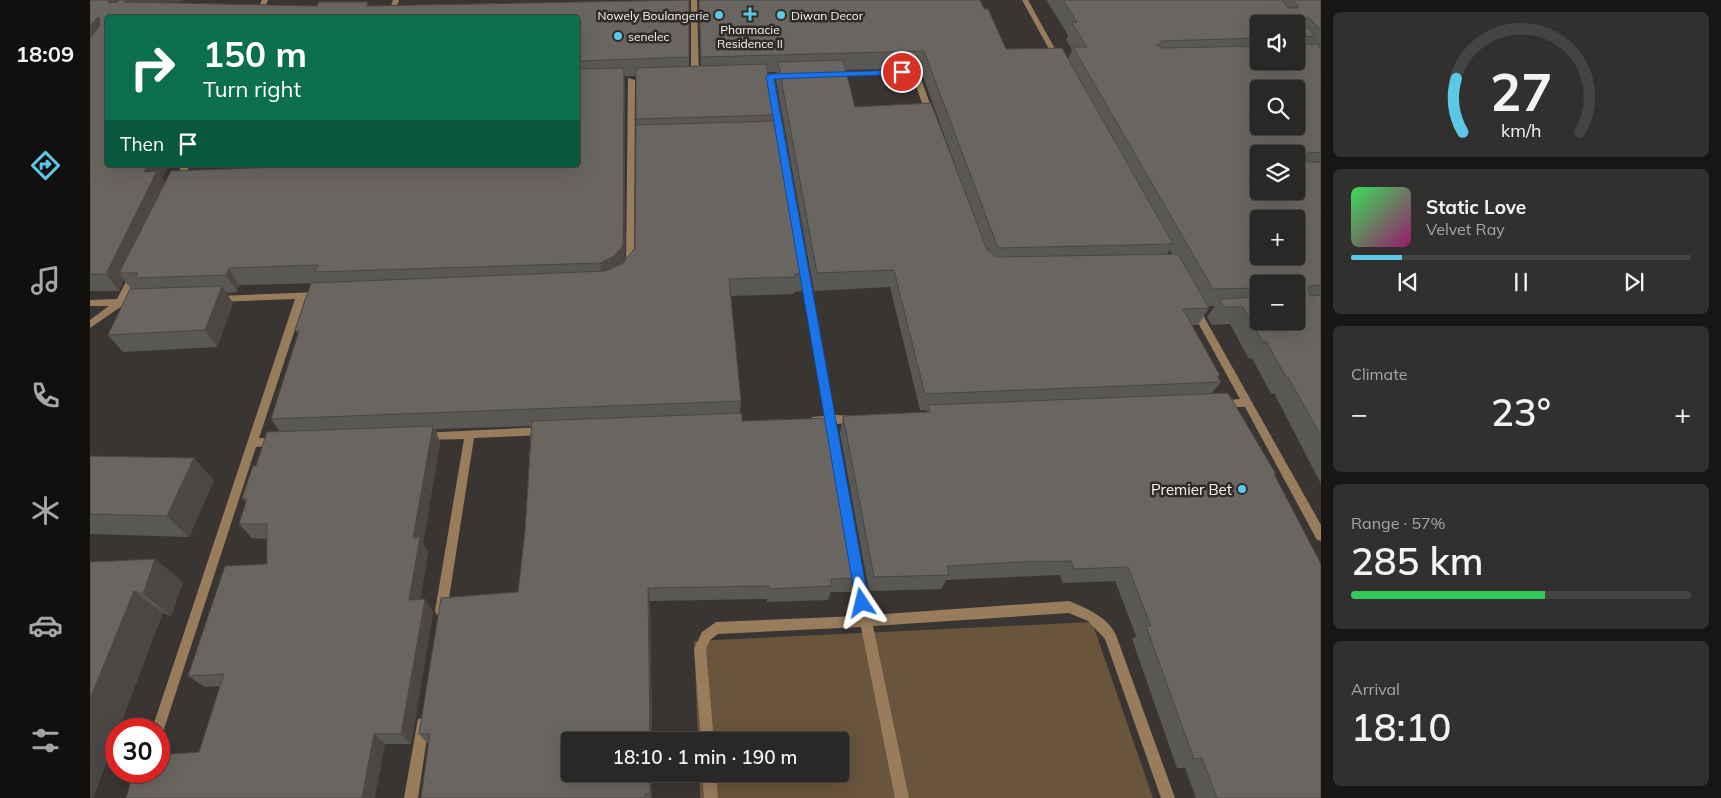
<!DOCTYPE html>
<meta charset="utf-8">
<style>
body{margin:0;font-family:Mulish,sans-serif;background:#32302e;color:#f1f3f6;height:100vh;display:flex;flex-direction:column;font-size:19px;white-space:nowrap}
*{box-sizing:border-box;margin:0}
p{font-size:16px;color:#a5a6a7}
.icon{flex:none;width:28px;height:28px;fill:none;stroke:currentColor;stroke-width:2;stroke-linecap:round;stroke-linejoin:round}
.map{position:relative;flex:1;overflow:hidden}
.panel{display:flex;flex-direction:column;gap:12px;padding:12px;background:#171615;width:400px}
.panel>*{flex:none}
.hud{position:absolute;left:15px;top:15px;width:475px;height:152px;border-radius:5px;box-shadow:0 5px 20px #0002,0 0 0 1px #464443;background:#0b6e4f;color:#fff;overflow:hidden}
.controls{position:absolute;left:1160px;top:15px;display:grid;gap:10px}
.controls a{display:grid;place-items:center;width:55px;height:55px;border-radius:5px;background:#2a2826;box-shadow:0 5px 20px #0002,0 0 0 1px #464443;font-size:25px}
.speed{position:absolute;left:15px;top:718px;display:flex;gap:10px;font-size:25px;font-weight:700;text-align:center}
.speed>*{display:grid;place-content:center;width:65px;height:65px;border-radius:50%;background:#2a2826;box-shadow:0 5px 20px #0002,0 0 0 1px #464443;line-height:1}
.speed .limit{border:8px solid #d22;background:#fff;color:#111}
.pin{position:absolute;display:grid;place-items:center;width:42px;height:42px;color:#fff;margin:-21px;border:2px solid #fff;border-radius:50%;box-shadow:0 1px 5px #0007}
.me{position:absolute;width:55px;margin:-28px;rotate:350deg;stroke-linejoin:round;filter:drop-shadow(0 0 4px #0008)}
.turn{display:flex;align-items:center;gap:18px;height:105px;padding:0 15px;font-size:22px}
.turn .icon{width:65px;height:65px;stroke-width:2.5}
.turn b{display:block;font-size:35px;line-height:42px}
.then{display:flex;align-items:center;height:48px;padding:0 15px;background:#0003;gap:10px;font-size:19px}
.big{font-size:38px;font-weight:600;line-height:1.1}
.panel .card{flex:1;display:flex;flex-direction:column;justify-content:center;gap:8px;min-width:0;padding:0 18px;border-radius:8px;background:#32302e}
.panel .dial{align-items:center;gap:0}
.dial svg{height:130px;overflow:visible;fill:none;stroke:#464443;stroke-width:7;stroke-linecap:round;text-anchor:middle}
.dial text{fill:#f1f3f6;stroke:none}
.song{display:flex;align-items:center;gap:15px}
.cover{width:60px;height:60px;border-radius:8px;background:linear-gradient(135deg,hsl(130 70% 55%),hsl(320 70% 35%))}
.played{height:5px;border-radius:2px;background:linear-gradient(90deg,#5bc8e7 15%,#464443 15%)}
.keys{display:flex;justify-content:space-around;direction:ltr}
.heat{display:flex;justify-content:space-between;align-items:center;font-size:28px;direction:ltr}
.charge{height:8px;border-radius:4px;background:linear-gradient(90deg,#34c759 57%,#464443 0)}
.trip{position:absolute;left:471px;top:732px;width:288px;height:50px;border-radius:5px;background:#2a2826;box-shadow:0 5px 20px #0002,0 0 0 1px #464443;font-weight:600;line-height:50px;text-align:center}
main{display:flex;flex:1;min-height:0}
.tabs{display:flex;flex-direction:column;width:90px;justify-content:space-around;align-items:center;background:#11100f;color:#a5a6a7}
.tabs .icon{width:35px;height:35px}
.tabs .active{color:#5bc8e7}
.tabs b{font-size:22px;color:#f1f3f6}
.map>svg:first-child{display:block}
</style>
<main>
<nav class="tabs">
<b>18:09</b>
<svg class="icon active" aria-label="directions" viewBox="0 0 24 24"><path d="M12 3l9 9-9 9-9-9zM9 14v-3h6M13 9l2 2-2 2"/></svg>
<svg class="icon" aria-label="music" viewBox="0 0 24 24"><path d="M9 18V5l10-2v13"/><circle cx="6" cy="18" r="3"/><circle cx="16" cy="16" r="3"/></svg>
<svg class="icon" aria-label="phone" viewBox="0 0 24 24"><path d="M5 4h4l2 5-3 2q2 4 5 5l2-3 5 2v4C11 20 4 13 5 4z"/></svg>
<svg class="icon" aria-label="climate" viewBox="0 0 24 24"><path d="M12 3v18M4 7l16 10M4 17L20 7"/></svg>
<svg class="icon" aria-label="car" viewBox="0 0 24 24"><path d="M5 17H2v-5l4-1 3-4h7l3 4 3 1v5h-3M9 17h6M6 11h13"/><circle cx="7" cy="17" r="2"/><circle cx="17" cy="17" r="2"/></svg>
<svg class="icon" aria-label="filters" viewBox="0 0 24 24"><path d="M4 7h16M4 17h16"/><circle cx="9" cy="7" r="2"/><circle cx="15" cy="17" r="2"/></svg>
</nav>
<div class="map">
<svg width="1231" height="798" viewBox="0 0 1231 798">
<rect width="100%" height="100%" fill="#383532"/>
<path fill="#69543c" d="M 1002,622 L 1063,798 L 610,798 L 609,774 L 750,774 L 750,741 L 608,741 L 604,641 Z"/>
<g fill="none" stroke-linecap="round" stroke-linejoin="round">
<path fill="#987c5c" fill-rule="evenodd" d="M 172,0 L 178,0 L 171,18 L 164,18 Z
M 303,0 L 309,0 L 303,18 L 297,18 Z
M 601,0 L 607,0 L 609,78 L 605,80 L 601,78 Z
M 932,0 L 938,0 L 970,58 L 969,59 L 964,58 Z
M 812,70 L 830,76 L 844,115 L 843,117 L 840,117 L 836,115 L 823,77 L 812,74 L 743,76 L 739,74 L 743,72 Z
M 677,74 L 684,76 L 745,415 L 771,416 L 772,419 L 771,422 L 746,424 L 781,615 L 979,601 C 996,608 1018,617 1026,635 L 1085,798 L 1071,798 L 1015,639 L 998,621 L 979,613 L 783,626 L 819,798 L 805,798 L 771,627 L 628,634 L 620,640 L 616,649 L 624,741 L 611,741 L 604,649 L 612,632 L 626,622 L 769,616 L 736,424 L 722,423 L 721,420 L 722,417 L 735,416 L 676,76 Z
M 538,78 L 545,80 L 544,266 L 540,269 L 536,266 Z
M 92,165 L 100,165 L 91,184 L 85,184 L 84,182 Z
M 44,271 L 48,274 L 36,299 L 51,300 L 53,302 L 51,304 L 32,306 L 0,328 L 0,320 L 19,306 L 0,306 L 0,300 L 27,299 L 41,272 Z
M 230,292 L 233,293 L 235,295 L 233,297 L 215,299 L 169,438 L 189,439 L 190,442 L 189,445 L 166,447 L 74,729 L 73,734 L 69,735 L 69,729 L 62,729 L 205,299 L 127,302 L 122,299 L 127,296 Z
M 1106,307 L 1109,308 L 1231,525 L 1231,541 L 1227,540 L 1155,407 L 1127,407 L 1126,404 L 1127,401 L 1150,399 L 1101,310 Z
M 454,427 L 458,428 L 459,431 L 458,434 L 454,435 L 384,438 L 357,611 L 355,615 L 351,617 L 347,615 L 345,611 L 374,439 L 334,440 L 330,439 L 329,436 L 330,433 Z
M 333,718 L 338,719 L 339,724 L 328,798 L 314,798 L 327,724 L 328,719 Z
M 612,774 L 626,774 L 628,798 L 614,798 Z"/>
</g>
<path fill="#5a5854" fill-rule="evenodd" d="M 0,0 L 94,0 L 87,3 L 227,6 L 280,6 L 599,0 L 599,66 L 611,66 L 609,0 L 894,9 L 916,49 L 978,59 L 982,50 L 976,40 L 978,35 L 957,1 L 957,0 L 1231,0 L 1231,484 L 1184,393 L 1181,394 L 1162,358 L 1159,359 L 1140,324 L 1122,325 L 1117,317 L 1125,306 L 1118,306 L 1119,308 L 1108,325 L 1102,325 L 1130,376 L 1128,378 L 1131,382 L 1121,394 L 1186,474 L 1184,476 L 1231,798 L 1106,798 L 1095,768 L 1087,768 L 1042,639 L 1046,636 L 1025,581 L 973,583 L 970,575 L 922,577 L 856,580 L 851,589 L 779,591 L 750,433 L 753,416 L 836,412 L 837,410 L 830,410 L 800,287 L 724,291 L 686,80 L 687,72 L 678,72 L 685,115 L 685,121 L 714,274 L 712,291 L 704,292 L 703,294 L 641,296 L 651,401 L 650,413 L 652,421 L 767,578 L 763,592 L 741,592 L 738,600 L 677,602 L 677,599 L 560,601 L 562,741 L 480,741 L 480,774 L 561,774 L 562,798 L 331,798 L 338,744 L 329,734 L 428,592 L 435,532 L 441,426 L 345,429 L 350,442 L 333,543 L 338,552 L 330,600 L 343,612 L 321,744 L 295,744 L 109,752 L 130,686 L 115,687 L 98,676 L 177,564 L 177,539 L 162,538 L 149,524 L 156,502 L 152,498 L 166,466 L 190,432 L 181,419 L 208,334 L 205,330 L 230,283 L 149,285 L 147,292 L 136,293 L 143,303 L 127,347 L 33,352 L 18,335 L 41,289 L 34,280 L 29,291 L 0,291 ZM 18,18 L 488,18 L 488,165 L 152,165 L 153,168 L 75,183 L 72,178 L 77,169 ZM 1169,24 L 1206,61 L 1169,61 ZM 830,68 L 890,234 L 765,107 L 756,70 ZM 534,76 L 546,76 L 546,125 L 545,248 L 535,260 L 535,85 ZM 1080,250 L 1082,254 L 1077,254 ZM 1169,284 L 1206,284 L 1169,321 Z
M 0,456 L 124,480 L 99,537 L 0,534 Z
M 65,559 L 93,582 L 81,616 L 73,613 L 26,729 L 26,736 L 3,798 L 0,798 L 0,562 Z"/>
<path fill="#4a4745" d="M 20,0 L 94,0 L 46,18 L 18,3 Z
M 8,17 L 18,33 L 0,54 L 0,26 Z
M 534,68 L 535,85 L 535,263 L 513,280 L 510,263 Z
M 58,165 L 76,165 L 75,167 L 77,169 L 72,178 L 78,189 L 29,273 L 34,280 L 29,291 L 16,274 L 54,172 Z
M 139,268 L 149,285 L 147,292 L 136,275 Z
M 132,286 L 143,303 L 127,347 L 115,330 Z
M 343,426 L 350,442 L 333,543 L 338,552 L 328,613 L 319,600 L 323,538 Z
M 104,458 L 124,480 L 99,537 L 77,516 Z
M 65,559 L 93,582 L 81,616 L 53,594 Z
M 558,588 L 560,601 L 562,741 L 561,741 L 560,737 Z
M 44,591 L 73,613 L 29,729 L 26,729 L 26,736 L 3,798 L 0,798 L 0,699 Z
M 335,599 L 343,612 L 321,744 L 311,734 Z
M 284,734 L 295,744 L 285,798 L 272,798 Z
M 560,774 L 561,774 L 562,798 L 561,798 L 560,794 Z"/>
<path fill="#696662" stroke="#4a4745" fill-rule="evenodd" d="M 0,0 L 20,0 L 18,3 L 28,2 L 29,0 L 39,0 L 34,2 L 227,6 L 229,2 L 278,2 L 277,6 L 599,0 L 599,57 L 488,61 L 488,18 L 18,18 L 18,165 L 58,165 L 54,172 L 67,171 L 16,274 L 0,274 L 0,38 L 9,27 L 10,19 L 8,17 L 0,26 Z
M 609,0 L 890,0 L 894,9 L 898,9 L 916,49 L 972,48 L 1083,244 L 910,248 L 907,245 L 834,51 L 611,57 Z
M 973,0 L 1192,0 L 1198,8 L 1207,8 L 1209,7 L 1203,0 L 1231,0 L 1231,30 L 1218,17 L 1214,19 L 1215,26 L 1225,36 L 1215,37 L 1215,44 L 1227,44 L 1231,49 L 1231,152 L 1217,153 L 1216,160 L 1218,162 L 1231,162 L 1231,285 L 1220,286 L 1218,288 L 1220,296 L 1231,295 L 1231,436 L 1198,377 L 1196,377 L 1176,341 L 1173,342 L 1153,307 L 1134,307 L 1129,299 L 1169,297 L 1169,321 L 1206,321 L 1206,284 L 1169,284 L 1169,288 L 1123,289 L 983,47 L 997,47 L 982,23 L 987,22 ZM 1169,24 L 1206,24 L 1206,61 L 1169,61 L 1169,46 L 1072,48 L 1067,45 L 1072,41 L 1169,38 ZM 1169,89 L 1206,89 L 1206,126 L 1169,126 ZM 1169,154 L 1206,154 L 1206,191 L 1169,191 ZM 1169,219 L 1206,219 L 1206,256 L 1169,256 Z
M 753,60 L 765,107 L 841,103 L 897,250 L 907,257 L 1088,254 L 1119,308 L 1093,309 L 1130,376 L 1127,376 L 1131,382 L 835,394 L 804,270 L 727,273 L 688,62 Z
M 676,64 L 685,115 L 546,119 L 546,68 Z
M 534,68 L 533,246 L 524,256 L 510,263 L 225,272 L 228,265 L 139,268 L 136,275 L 45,278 L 48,273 L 29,273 L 81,171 L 246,165 L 488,165 L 488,69 Z
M 687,121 L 714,274 L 705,274 L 705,277 L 639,279 L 651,401 L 181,419 L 209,331 L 205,330 L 221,283 L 516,271 L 533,263 L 545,248 L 546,125 Z
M 132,286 L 115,330 L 18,335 L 40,289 Z
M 1138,393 L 1186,474 L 1184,474 L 1231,564 L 1231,798 L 1127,798 L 1112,758 L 1104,759 L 1056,626 L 1061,626 L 1038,567 L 984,569 L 981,561 L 931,562 L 857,566 L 859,575 L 784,577 L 753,416 L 840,412 L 838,405 Z
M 652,413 L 652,421 L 739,418 L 767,578 L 741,579 L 742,586 L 679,589 L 679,586 L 558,588 L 560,737 L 559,737 L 559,741 L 480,741 L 480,774 L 560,774 L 560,794 L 555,794 L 555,798 L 331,798 L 340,734 L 329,734 L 351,598 L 428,592 L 435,532 L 442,421 Z
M 343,426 L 323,538 L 330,537 L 319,600 L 335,599 L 311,734 L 284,734 L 272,798 L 36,798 L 44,771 L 69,771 L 69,755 L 109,752 L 134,674 L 98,676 L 135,566 L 177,564 L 177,524 L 149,524 L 157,499 L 152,498 L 163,466 L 166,466 L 177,432 Z
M 0,456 L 104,458 L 77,516 L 0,514 Z
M 65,559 L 53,594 L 44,591 L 0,699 L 0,562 Z"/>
<path fill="#1a73e8" stroke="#114b97" d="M 812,70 L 816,72 L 815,74 L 684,79 L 779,603 L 777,607 L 772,609 L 768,607 L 766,603 L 676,76 L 680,74 Z"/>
<g fill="#5bc8e7" stroke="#2e2b28" stroke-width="2">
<path d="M657.5 6.5h5v5h5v5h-5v5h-5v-5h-5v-5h5z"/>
<circle cx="629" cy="15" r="5"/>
<circle cx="691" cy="15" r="5"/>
<circle cx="528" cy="36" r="5"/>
<circle cx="1152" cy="489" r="5"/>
</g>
<g text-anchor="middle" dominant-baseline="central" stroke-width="5" stroke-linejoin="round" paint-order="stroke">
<g font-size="12" fill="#f7f5f2" stroke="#2e2b28" text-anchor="start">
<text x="619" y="15" text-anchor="end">Nowely Boulangerie</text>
<text x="701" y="15">Diwan Decor</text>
<text x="660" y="29" text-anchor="middle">Pharmacie<tspan x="660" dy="14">Residence II</tspan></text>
<text x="538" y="36">senelec</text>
</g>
<g font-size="15" fill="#f7f5f2" stroke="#2e2b28" text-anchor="end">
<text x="1142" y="489">Premier Bet</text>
</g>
</g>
</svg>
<div class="controls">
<a><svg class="icon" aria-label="sound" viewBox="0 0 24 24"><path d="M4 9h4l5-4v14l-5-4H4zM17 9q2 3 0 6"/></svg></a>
<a><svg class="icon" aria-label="search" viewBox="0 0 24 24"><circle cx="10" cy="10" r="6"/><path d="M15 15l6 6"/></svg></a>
<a><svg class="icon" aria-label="layers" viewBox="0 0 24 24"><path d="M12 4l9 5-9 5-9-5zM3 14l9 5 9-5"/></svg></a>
<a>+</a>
<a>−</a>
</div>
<div class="speed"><div class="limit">30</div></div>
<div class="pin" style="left:812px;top:72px;background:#d93025"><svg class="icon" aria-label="arrive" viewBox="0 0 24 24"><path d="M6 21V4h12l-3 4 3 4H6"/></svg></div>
<svg class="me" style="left:772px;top:603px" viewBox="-20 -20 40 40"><path d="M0-17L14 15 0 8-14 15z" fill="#1a73e8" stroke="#fff" stroke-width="4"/></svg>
<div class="trip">18:10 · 1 min · 190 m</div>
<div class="hud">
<div class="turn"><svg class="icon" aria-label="right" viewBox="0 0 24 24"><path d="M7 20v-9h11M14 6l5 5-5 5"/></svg><div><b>150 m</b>Turn right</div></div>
<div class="then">Then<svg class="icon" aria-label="arrive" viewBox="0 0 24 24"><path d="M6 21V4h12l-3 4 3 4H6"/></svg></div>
</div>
</div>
<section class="panel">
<div class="card dial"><svg viewBox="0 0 100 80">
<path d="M14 69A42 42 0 1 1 86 69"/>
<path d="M14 69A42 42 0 0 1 10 36" stroke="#5bc8e7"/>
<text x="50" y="56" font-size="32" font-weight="700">27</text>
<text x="50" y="72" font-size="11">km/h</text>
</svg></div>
<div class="card">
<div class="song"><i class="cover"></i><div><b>Static Love</b><p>Velvet Ray</p></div></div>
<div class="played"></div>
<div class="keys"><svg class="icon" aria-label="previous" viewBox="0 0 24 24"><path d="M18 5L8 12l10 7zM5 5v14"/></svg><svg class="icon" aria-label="pause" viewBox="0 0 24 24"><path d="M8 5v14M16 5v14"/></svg><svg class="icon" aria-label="next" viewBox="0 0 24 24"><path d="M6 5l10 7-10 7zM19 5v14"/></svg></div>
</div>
<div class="card"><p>Climate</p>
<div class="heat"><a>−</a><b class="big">23°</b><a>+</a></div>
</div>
<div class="card"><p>Range · 57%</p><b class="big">285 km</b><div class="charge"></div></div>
<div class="card"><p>Arrival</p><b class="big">18:10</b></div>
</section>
</main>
